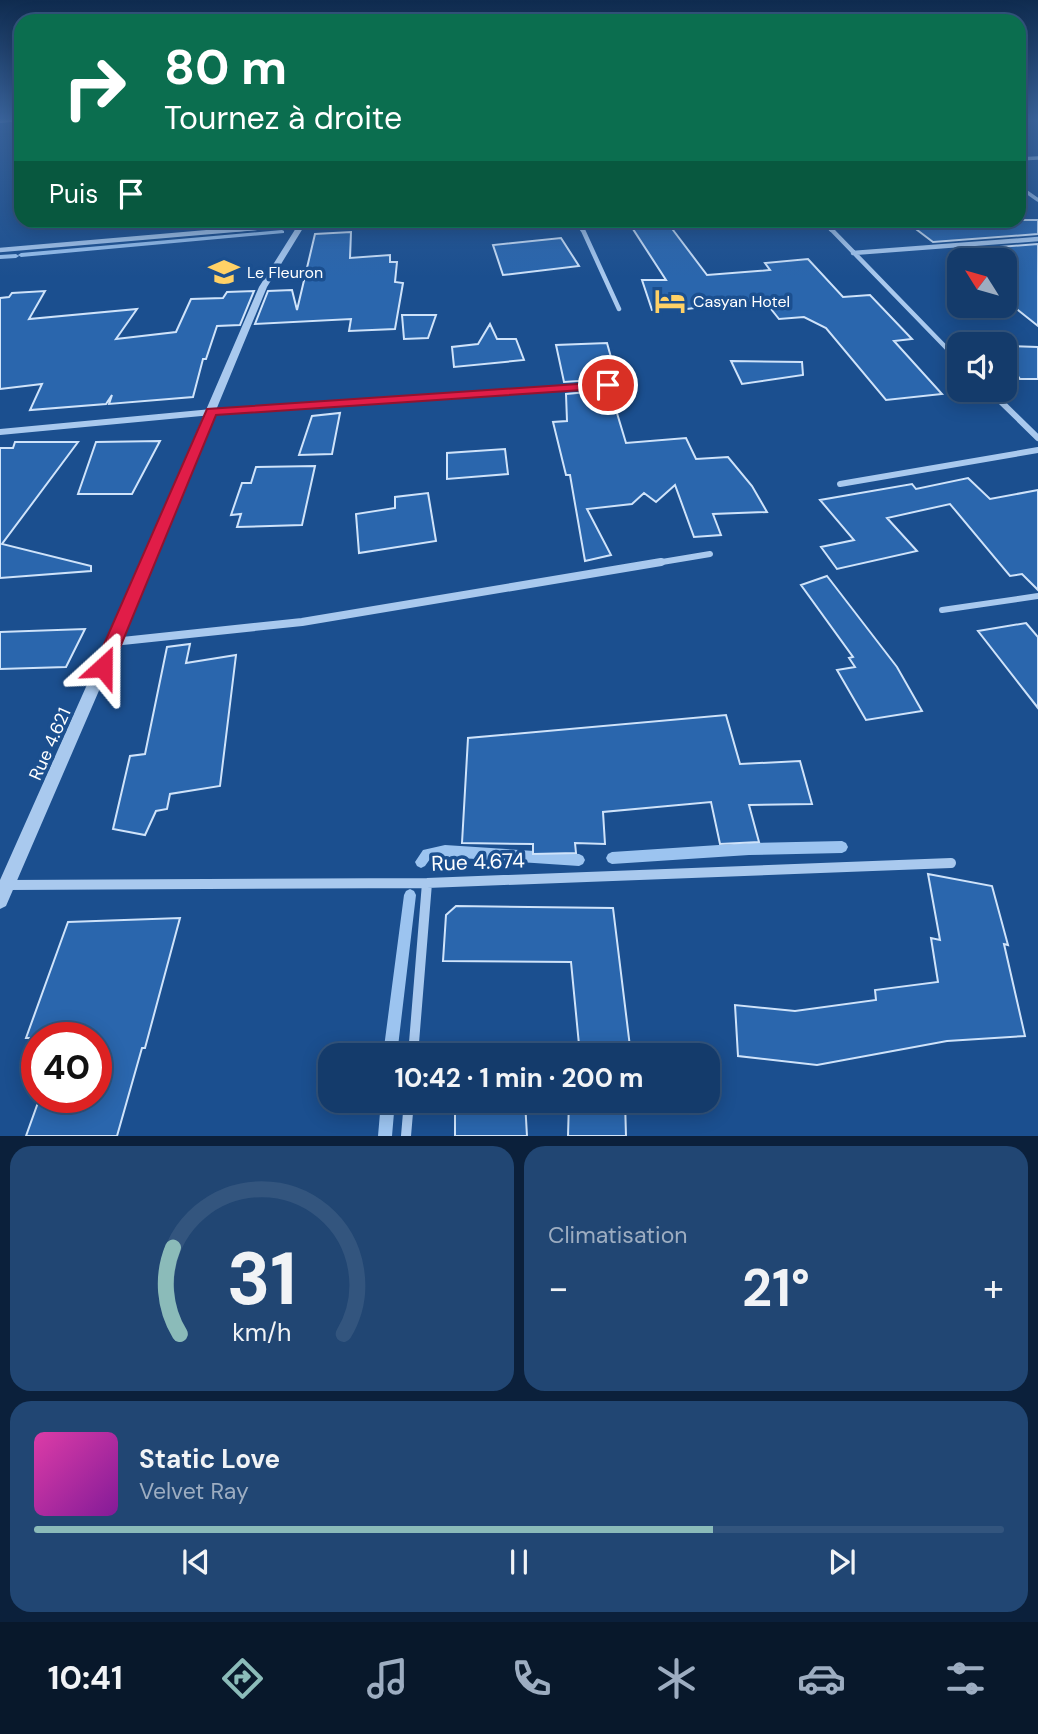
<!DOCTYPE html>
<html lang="fr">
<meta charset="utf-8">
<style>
body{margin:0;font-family:"DM Sans",sans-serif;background:#214673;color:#f1f3f6;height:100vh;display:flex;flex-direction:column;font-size:26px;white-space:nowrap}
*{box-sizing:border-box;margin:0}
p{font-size:23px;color:#9dadc1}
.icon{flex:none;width:38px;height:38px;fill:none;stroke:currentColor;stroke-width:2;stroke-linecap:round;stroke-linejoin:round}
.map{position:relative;height:1136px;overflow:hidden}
.details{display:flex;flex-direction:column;gap:10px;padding:10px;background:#0b203b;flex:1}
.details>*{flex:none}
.top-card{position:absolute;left:14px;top:14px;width:1012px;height:214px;border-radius:21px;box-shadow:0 4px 18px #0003,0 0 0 2px #33557e;background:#0b6e4f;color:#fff;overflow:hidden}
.needle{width:46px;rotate:307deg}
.fabs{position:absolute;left:947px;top:248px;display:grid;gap:14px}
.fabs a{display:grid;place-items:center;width:70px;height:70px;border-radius:14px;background:#143b6b;box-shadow:0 4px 18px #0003,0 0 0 2px #33557e;font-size:35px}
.speed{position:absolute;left:21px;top:1022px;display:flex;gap:14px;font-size:35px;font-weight:700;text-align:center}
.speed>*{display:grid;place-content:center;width:91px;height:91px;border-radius:50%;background:#143b6b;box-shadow:0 4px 18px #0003,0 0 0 2px #33557e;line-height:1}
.speed .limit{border:10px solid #d22;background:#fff;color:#111}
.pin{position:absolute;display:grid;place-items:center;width:60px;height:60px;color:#fff;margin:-30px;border:4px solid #fff;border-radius:50%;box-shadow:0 2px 7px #0007}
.me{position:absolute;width:77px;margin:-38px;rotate:24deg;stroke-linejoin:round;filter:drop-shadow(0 0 5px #0008)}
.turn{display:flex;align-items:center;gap:24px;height:147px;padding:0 35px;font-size:32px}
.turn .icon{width:91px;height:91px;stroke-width:2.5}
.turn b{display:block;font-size:49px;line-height:60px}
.then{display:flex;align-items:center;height:66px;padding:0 35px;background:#0003;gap:14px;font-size:26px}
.big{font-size:52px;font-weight:700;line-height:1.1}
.details .card{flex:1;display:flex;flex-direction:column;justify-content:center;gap:10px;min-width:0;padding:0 24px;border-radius:21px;background:#214673}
.details .dial{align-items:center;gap:0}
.dial svg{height:182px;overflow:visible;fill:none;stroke:#33557e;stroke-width:7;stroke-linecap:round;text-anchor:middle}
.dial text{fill:#f1f3f6;stroke:none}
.song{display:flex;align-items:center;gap:21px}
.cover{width:84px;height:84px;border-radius:10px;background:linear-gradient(135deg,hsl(320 70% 55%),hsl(290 70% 35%))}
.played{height:7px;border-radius:4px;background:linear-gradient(90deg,#8bbbb9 70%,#33557e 70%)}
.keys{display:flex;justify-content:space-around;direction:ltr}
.heat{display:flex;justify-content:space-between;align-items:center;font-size:38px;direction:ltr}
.details .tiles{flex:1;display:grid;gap:10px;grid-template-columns:1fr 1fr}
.card:last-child{grid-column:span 2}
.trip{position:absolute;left:318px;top:1043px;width:402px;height:70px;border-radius:21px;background:#143b6b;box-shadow:0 4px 18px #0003,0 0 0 2px #33557e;font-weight:700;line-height:70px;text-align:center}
.tabs{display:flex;height:112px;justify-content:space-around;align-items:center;background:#08182b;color:#9dadc1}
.tabs .icon{width:49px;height:49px}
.tabs .active{color:#8bbbb9}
.tabs b{font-size:32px;color:#f1f3f6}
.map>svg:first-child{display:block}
</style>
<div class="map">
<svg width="1038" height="1136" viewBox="0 0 1038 1136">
<rect width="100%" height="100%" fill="#1b4f8f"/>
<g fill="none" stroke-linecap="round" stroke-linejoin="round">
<path fill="#9cc4f0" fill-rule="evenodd" d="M 371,220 L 390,220 L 327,229 L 324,227 L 327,225 Z
M 282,230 L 284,231 L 284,233 L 21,257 L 18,255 L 21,253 Z
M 0,255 L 16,254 L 19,256 L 16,258 L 0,259 Z
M 842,841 L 846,843 L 848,847 L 846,851 L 842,853 L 749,855 L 612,864 L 608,862 L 606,858 L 608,854 L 612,852 L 749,843 Z
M 445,845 L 579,854 L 583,856 L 585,860 L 583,864 L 579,866 L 445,857 L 430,859 L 425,866 L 421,868 L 417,866 L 415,862 L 423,850 Z
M 410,889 L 414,891 L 416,895 L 397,1055 L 383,1055 L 404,895 L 406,891 Z
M 381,1101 L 395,1101 L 392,1136 L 378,1136 Z"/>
</g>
<path fill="#2a66ad" stroke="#cfe3fa" stroke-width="2" d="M 904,220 L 1038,220 L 1038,234 L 933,242 Z
M 670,226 L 707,275 L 770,270 L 765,263 L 808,259 L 843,297 L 870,295 L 912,339 L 894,341 L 942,394 L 886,400 L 826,328 L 804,317 L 779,319 L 763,299 L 687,309 L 652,310 L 642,280 L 666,280 L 633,229 Z
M 351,232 L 350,258 L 390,255 L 390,262 L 397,262 L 395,282 L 403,283 L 395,329 L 349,331 L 351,319 L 255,324 L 268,291 L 292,290 L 297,310 L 315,234 Z
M 561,238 L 579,266 L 503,275 L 493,245 Z
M 1038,244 L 1038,326 L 1004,299 L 1004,261 L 973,261 L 961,250 Z
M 45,291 L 29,319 L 137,309 L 116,339 L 176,332 L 191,299 L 223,298 L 227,292 L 254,291 L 240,325 L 217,326 L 206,359 L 203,359 L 193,397 L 109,404 L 112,395 L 106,404 L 30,410 L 42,384 L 0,389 L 0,298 L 9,297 L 12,293 Z
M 402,315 L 436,315 L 428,338 L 404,339 Z
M 490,324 L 497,339 L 516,339 L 524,360 L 454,367 L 452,347 L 478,344 Z
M 607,343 L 614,368 L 603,368 L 607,379 L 564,382 L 556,345 Z
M 1004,346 L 1038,347 L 1038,379 L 1020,379 L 1004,357 Z
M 731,361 L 802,362 L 803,375 L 742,384 Z
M 610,390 L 626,443 L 686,438 L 696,459 L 728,457 L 752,486 L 767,512 L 713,514 L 721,535 L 694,537 L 675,485 L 656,502 L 644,493 L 632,504 L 587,509 L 611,555 L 585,561 L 570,475 L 566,475 L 553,422 L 567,421 L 566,394 Z
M 340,413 L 332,454 L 299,455 L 312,416 Z
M 160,441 L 132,494 L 78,494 L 96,442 Z
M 15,442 L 78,442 L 2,544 L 91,566 L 91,571 L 0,578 L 0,448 L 13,448 Z
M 505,449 L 508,474 L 447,479 L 447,453 Z
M 315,466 L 302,525 L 237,527 L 241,514 L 231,515 L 242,483 L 251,483 L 256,467 Z
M 968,478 L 990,499 L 1038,490 L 1038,590 L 1022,574 L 1010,576 L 950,504 L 887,518 L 917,551 L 837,569 L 821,547 L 854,540 L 820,500 L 912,484 L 916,489 Z
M 428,493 L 436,541 L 359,553 L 356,514 L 395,508 L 395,497 Z
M 827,576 L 897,667 L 922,711 L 866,720 L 837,670 L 855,667 L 849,658 L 853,657 L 801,585 Z
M 1026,623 L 1038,637 L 1038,708 L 978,631 Z
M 85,629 L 66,667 L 0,669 L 0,632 Z
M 190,644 L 186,663 L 236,655 L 220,786 L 170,794 L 167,809 L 156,811 L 145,835 L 113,829 L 130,756 L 145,754 L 167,647 Z
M 726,715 L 740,764 L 800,761 L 812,804 L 749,805 L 759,842 L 720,844 L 711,802 L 603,812 L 605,844 L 575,843 L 576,853 L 533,854 L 533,844 L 462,843 L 468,738 Z
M 928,874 L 992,886 L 1008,945 L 1004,944 L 1025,1036 L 947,1041 L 817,1065 L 738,1056 L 735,1005 L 795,1011 L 876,1000 L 875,990 L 938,982 L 931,938 L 940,940 Z
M 456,906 L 613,908 L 631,1055 L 580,1055 L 571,962 L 443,961 L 446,915 Z
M 180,918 L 145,1048 L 142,1048 L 117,1136 L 26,1136 L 40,1097 L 96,1097 L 96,1038 L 26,1038 L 68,922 Z
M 455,1101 L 525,1101 L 527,1136 L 455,1136 Z
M 569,1101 L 625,1101 L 626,1136 L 568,1136 Z"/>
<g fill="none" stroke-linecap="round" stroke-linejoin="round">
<path stroke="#a9c9ee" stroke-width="6" d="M 942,610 L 1038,596"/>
<path stroke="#a9c9ee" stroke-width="3.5" d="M 1018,159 L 1038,158
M 1018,186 L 1038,200
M 578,220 L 582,230
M 822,220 L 831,230
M 235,230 L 347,220"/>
<path stroke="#a9c9ee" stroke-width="4.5" d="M 582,228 L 619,309
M 830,228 L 959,361
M 0,250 L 256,228
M 853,253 L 1038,239"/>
<path stroke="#a9c9ee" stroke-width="6" d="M 989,390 L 1038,438
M 0,432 L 212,412 L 608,385
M 840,484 L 1038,450
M 650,564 L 710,554"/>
<path stroke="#a9c9ee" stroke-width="8" d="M 113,642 L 302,622 L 661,562"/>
<path stroke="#a9c9ee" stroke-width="10" d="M 7,885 L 427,883 L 951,863
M 413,1055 L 427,883
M 406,1136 L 409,1101"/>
<path fill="#a9c9ee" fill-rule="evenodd" d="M 301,220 L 308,220 L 267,287 L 120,642 L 6,906 L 0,909 L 0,880 L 106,642 L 259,287 Z"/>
<path fill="#f8faff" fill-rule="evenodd" d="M 0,118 L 21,118 L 21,121 L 0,123 Z"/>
</g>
<linearGradient id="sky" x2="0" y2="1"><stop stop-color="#0f2b4f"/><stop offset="0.43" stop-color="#39639b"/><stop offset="1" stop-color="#39639b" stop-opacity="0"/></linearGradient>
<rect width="1038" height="277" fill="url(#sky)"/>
<path fill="#e11d48" stroke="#92132f" stroke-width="2" d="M 608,382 L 614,385 L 612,388 L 216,415 L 112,667 L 109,672 L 96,672 L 94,667 L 207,409 Z"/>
<defs>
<g id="school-bare" transform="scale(2.415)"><path d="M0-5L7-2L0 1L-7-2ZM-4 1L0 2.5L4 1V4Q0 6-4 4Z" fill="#ffd166" stroke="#1b4f8f" stroke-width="2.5" paint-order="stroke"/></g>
<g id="hotel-bare" transform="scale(2.415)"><path d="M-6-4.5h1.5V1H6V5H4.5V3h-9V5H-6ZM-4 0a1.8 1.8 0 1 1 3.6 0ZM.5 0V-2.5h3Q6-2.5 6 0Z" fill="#ffd166" stroke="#1b4f8f" stroke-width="2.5" paint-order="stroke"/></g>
</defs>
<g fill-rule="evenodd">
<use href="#school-bare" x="224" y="272"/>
<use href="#hotel-bare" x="670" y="301"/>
</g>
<g text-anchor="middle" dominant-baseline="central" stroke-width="7" stroke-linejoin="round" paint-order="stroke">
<g font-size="16" fill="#fff" stroke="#1b4f8f" text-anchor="start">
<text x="247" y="272">Le Fleuron</text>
<text x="693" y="301">Casyan Hotel</text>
</g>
<g font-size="18" fill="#fff" stroke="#1b4f8f">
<text transform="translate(50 744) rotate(-66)">Rue 4.621</text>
</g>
<g font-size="21" fill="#fff" stroke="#1b4f8f">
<text transform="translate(478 862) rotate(-2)">Rue 4.674</text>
</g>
</g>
</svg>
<div class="fabs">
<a><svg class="needle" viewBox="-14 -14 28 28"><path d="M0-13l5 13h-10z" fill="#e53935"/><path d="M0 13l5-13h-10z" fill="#9dadc1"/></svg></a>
<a><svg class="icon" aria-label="sound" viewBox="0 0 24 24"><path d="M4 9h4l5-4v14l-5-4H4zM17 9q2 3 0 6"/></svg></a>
</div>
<div class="speed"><div class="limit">40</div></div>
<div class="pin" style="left:608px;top:385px;background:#d93025"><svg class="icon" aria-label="arrive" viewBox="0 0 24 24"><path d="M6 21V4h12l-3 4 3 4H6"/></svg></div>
<svg class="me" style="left:103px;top:667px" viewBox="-20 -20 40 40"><path d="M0-17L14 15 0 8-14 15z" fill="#e11d48" stroke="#fff" stroke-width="4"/></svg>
<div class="trip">10:42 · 1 min · 200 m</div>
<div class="top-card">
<div class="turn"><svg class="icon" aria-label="right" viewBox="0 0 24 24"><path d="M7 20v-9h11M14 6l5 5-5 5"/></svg><div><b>80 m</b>Tournez à droite</div></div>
<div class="then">Puis<svg class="icon" aria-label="arrive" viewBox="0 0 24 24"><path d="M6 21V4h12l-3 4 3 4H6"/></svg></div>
</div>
</div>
<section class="details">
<div class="tiles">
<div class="card dial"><svg viewBox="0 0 100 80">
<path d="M14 69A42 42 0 1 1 86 69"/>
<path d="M14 69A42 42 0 0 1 11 31" stroke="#8bbbb9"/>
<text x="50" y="56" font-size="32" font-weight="700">31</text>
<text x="50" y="72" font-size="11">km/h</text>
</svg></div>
<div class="card"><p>Climatisation</p>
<div class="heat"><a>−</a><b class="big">21°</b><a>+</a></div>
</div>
<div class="card">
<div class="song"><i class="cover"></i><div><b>Static Love</b><p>Velvet Ray</p></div></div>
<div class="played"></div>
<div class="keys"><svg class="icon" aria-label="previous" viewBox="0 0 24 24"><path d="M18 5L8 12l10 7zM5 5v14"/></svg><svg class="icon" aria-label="pause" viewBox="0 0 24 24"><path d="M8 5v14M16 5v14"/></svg><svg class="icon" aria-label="next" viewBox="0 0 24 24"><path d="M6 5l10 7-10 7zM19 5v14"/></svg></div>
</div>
</div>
</section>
<nav class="tabs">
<b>10:41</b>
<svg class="icon active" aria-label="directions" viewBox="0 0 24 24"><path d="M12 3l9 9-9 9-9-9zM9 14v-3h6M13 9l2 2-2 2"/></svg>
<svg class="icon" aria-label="music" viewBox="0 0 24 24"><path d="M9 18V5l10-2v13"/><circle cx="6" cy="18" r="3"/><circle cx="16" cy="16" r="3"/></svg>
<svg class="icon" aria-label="phone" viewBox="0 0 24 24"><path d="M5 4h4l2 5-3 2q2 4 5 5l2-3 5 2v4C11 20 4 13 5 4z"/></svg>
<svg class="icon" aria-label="climate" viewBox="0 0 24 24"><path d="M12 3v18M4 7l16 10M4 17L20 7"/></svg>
<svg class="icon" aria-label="car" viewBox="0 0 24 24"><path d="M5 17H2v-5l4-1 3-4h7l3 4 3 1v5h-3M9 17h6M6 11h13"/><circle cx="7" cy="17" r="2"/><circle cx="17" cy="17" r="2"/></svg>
<svg class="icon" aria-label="filters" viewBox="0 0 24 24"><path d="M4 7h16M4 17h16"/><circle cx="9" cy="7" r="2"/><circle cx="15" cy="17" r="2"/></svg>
</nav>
